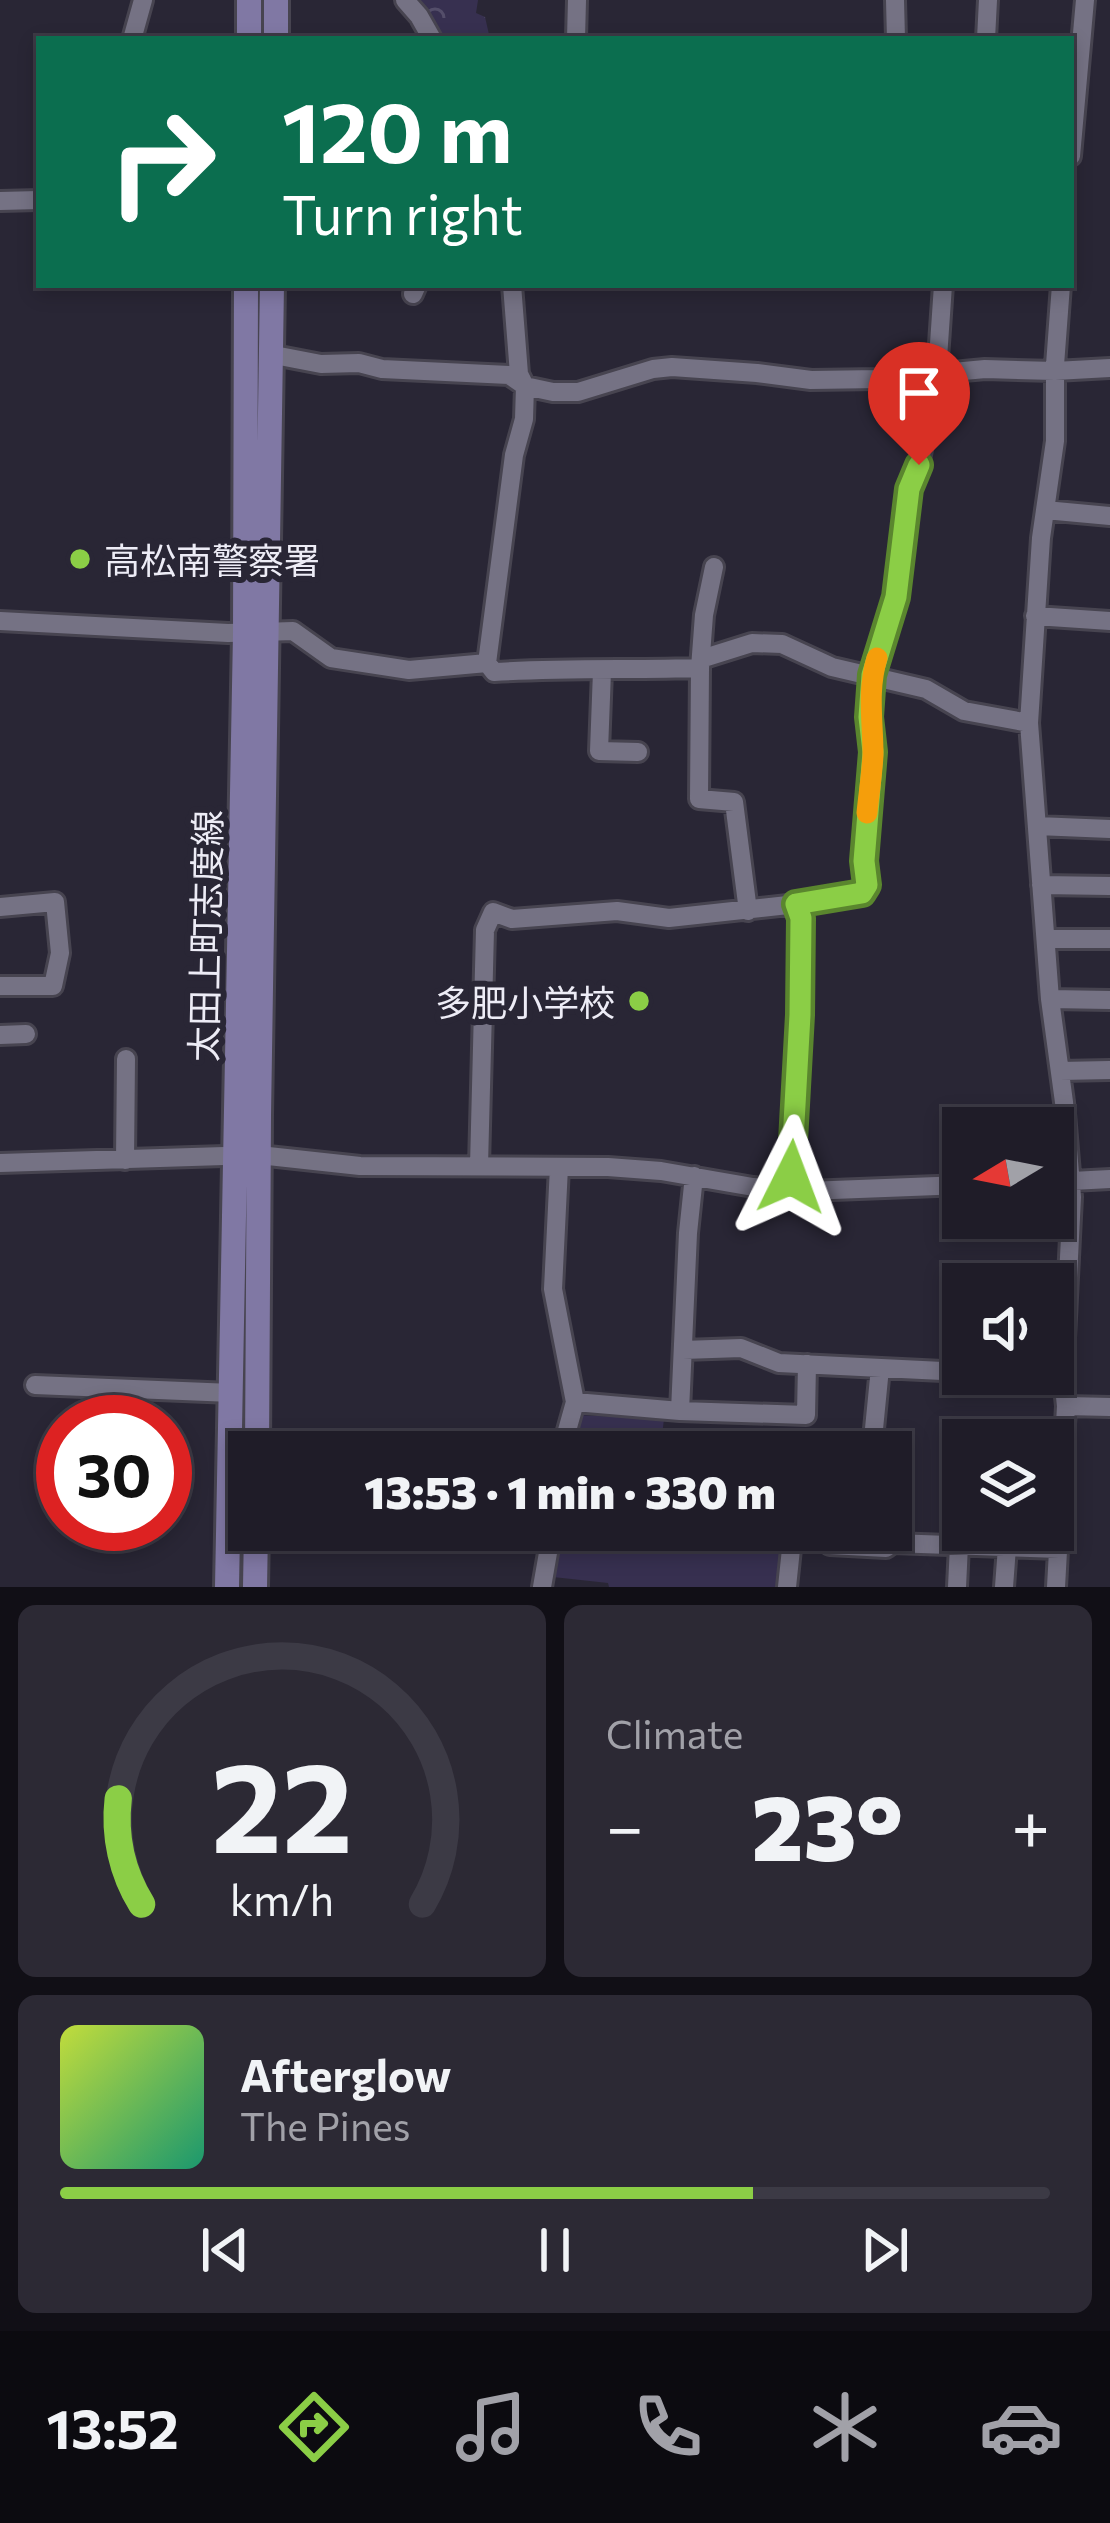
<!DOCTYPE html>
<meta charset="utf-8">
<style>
body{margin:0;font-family:Commissioner,"Noto Sans JP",sans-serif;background:#2c2934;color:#f1f3f6;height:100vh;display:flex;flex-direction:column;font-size:45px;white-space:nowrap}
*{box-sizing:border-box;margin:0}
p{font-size:39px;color:#a1a1a8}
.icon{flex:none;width:66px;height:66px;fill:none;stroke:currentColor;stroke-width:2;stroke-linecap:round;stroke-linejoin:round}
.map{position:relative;height:1587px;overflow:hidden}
.details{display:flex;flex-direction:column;gap:18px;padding:18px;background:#110f16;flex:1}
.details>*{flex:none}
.hud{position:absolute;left:36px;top:36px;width:1038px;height:252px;border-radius:0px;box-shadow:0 6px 18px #0003,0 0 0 3px #3c3a45;background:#0b6e4f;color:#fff;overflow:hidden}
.needle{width:78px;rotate:260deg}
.controls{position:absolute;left:942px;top:1107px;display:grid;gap:24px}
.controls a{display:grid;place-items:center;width:132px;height:132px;border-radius:0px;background:#1f1c28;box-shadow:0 6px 18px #0003,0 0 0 3px #3c3a45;font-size:60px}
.speed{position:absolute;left:36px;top:1395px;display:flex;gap:24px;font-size:60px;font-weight:700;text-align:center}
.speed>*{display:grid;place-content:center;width:156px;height:156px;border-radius:50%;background:#1f1c28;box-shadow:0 6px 18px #0003,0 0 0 3px #3c3a45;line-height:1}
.speed .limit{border:18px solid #d22;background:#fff;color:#111}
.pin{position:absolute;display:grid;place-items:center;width:102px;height:102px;color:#fff;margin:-123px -51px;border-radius:50% 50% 50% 0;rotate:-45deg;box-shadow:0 0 12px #0007}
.pin .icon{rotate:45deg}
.me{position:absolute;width:132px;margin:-66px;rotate:3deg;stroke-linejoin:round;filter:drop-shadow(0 0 9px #0008)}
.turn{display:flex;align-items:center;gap:42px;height:252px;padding:0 48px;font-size:54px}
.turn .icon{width:156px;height:156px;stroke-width:2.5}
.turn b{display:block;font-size:84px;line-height:102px}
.big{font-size:90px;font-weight:800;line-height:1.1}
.details .widget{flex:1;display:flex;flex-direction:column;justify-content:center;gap:18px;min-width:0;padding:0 42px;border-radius:18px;background:#2c2934}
.details .dial{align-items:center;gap:0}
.dial svg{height:312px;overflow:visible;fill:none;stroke:#3c3a45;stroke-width:7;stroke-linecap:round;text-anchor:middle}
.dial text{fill:#f1f3f6;stroke:none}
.song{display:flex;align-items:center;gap:36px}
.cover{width:144px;height:144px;border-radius:18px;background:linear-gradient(135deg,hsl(70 70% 55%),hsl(160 70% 35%))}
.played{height:12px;border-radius:6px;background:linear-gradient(90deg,#8bce46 70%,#3c3a45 70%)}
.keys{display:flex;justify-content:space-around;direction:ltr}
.heat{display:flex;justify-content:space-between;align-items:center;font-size:66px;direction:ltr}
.details .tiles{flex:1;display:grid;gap:18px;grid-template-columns:1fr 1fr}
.widget:last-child{grid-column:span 2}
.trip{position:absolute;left:228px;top:1431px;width:684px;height:120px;border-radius:0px;background:#1f1c28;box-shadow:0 6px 18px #0003,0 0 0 3px #3c3a45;font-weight:800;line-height:120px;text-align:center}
.menu{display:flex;height:192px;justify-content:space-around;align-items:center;background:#0c0b10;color:#a1a1a8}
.menu .icon{width:84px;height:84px}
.menu .on{color:#8bce46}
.menu b{font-size:54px;color:#f1f3f6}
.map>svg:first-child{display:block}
</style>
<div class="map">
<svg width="1110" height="1587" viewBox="0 0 1110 1587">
<defs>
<pattern id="forest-crowns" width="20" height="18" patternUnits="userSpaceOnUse" patternTransform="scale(3)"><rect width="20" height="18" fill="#373050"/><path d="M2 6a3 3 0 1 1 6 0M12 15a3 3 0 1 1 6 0" fill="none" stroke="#544e6a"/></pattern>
</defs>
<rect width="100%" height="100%" fill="#292635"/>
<path fill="url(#forest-crowns)" d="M 411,0 L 478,0 L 476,13 L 485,17 L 490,39 L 440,39 Z"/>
<path fill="#373050" d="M 576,1415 L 664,1419 L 660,1452 L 567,1452 Z
M 556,1530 L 789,1530 L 781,1587 L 609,1587 L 608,1583 L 553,1577 Z"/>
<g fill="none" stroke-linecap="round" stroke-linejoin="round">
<g stroke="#474450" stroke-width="24">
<path id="minor" d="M 405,0 L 419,16 L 432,39
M 895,0 L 896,39
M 133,36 L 143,0
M 576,39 L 577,0
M 986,39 L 988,0
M 1071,156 L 1085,0
M 0,201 L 39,200
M 413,294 L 417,285
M 269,354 L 321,364 L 359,363 L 382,369 L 509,375 L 525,386 L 553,392 L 578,392 L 653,369 L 672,367 L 757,373 L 811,380 L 879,379 L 985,369 L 1055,371 L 1110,368
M 1045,510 L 1110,516
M 1035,616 L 1110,621
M 0,621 L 228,633 L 293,631 L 331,658 L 409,670 L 487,663 L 494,672 C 563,668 631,670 700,668 L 699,799 L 734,802 L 748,911
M 701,659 L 752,643 L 782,644 L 832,667 L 926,689 L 964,711 L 1029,723
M 487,663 L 514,455 L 524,419 L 525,386 L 519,374 L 512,285
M 700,668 L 704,615 L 714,567
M 602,671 L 599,751 L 638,752
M 1037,826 L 1110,829
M 1041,885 L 1110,886
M 797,904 L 862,893 L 867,885 L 864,861 L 873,752 L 869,717 L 871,675 L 896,597 L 909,489 L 919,465 L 937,373 L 943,285
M 0,907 L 55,902 L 60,953 L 53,986 L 0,986
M 1046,939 L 1110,939
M 1050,999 L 1110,1000
M 0,1035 L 26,1034
M 1060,1071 L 1110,1070
M 125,1160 L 126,1059
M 0,1163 L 259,1155 L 360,1166 L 608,1167 L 661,1171 L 753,1187 L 807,1191 L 963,1185
M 479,1166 L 485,930 L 493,912 L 512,919 L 617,911 L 669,918 L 797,904 L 801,918 L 801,1015 L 791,1190
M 559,1167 L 553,1289 L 575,1402
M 1053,1182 L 1110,1179
M 683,1350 L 741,1348 L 779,1363 L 963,1372
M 1002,1374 L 1063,1378
M 35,1385 L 232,1393
M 1066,1406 L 1110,1407
M 680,1411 L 688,1233 L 694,1176
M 561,1452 L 575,1402 L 680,1411 L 806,1415 L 807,1364
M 867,1452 L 872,1449 L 880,1368
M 830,1545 L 886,1548 L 893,1543 L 1059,1549
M 542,1587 L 552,1530
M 787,1587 L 793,1530
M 957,1587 L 959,1545
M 1004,1587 L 1007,1547
M 1056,1587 L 1066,1406 L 1063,1378 L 1072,1197 L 1064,1102 L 1050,999 L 1029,723 L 1041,538 L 1055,441 L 1055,365 L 1061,285"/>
</g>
<g stroke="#474450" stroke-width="30">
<path id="major" d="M 249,39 L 249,0
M 276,39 L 276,0
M 257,1452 L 259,1116 L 272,285
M 227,1587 L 245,634 L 246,285
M 255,1587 L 256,1530"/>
</g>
<use href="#minor" stroke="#757284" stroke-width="18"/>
<use href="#major" stroke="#8078a4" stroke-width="24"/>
</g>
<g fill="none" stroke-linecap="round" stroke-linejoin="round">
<g stroke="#5a862e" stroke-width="30">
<path id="route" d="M 791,1177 L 800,1015 L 801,918 L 796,904 L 862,893 L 867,885 L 864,861 L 873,752 L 869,717 L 872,675 L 896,597 L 909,489 L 919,465"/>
</g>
<use href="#route" stroke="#8bce46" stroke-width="21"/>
<path stroke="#f59e0b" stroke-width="21" d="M 867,813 C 869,793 872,774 873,755 C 873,721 867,691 877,658"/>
</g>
<g fill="#8bce46" stroke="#292635" stroke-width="4.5">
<circle cx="80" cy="559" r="12"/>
<circle cx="639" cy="1001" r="12"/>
</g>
<g text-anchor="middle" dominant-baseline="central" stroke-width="12" stroke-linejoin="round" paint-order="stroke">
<g font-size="36" fill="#edecf6" stroke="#292635" text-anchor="start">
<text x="104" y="559">高松南警察署</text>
<text x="615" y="1001" text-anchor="end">多肥小学校</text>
</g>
<g font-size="36" fill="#edecf6" stroke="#292635">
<text transform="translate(204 936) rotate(-89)">太田上町志度線</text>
</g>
</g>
</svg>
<div class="controls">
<a><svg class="needle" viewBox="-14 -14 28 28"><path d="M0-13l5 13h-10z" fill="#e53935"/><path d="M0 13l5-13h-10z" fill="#a1a1a8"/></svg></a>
<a><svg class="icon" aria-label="sound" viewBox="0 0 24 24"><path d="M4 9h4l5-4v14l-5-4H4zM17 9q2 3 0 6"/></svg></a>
<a><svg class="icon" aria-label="layers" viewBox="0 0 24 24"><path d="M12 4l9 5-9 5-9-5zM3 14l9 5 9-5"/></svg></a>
</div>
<div class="speed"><div class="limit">30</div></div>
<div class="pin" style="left:919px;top:465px;background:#d93025"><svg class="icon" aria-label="arrive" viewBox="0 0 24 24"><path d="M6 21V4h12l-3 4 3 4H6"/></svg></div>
<svg class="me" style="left:791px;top:1177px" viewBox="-20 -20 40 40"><path d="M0-17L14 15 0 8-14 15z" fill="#8bce46" stroke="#fff" stroke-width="4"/></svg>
<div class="trip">13:53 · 1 min · 330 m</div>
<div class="hud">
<div class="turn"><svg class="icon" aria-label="right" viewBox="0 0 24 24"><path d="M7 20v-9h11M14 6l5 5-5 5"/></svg><div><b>120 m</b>Turn right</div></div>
</div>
</div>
<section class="details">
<div class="tiles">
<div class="widget dial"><svg viewBox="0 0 100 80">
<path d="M14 69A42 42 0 1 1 86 69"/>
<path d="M14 69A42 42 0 0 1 8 42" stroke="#8bce46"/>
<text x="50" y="56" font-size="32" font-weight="700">22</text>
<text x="50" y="72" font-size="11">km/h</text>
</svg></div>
<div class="widget"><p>Climate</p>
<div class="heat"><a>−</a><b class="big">23°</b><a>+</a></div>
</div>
<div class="widget">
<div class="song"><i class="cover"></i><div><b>Afterglow</b><p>The Pines</p></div></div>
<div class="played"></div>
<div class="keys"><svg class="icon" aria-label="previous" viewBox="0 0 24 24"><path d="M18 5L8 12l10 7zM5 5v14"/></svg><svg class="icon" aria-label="pause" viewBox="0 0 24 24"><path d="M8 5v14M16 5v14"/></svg><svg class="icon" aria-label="next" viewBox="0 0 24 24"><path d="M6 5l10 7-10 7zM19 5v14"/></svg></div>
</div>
</div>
</section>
<nav class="menu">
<b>13:52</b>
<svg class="icon on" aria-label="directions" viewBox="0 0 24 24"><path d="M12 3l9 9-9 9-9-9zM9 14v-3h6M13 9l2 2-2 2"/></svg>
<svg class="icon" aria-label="music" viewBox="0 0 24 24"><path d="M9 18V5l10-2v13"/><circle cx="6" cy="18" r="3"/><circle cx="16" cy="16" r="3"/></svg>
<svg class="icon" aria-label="phone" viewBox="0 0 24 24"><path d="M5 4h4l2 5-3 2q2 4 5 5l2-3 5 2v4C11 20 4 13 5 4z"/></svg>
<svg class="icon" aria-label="climate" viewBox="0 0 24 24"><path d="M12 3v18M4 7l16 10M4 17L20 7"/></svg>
<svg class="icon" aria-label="car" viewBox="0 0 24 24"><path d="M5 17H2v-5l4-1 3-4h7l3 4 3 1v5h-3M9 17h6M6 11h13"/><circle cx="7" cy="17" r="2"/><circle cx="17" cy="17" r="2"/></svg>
</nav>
